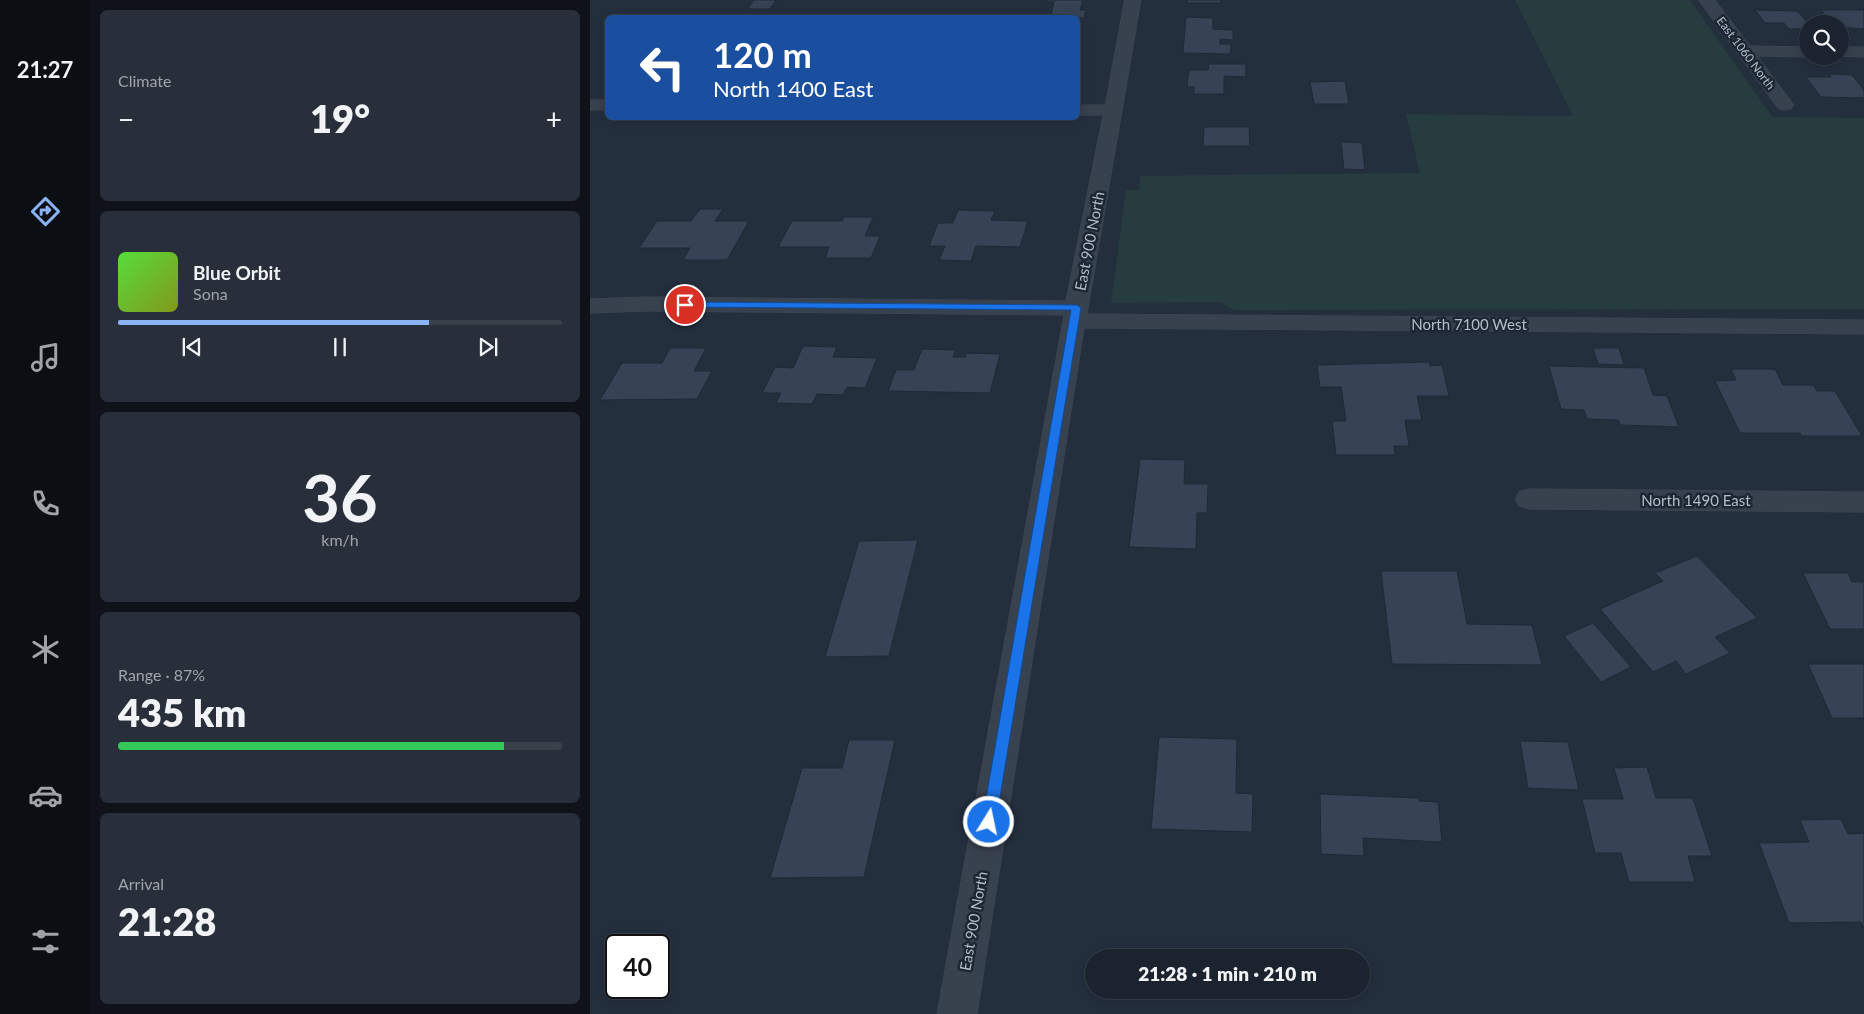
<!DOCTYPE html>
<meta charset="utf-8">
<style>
body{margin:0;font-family:Lato,sans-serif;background:#282f3a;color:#f1f3f6;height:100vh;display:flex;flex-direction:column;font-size:19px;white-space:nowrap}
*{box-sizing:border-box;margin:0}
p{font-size:16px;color:#a0a4aa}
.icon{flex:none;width:28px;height:28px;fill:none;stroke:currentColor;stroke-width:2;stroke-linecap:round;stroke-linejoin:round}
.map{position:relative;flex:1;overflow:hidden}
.panel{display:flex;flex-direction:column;gap:10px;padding:10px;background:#0f1319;width:500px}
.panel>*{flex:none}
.hud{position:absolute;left:15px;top:15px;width:475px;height:105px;border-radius:8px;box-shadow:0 2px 12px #0003,0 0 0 1px #39404a;background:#1a4fa0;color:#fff;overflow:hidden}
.controls{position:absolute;left:1209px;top:15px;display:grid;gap:10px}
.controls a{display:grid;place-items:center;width:50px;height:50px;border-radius:50%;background:#1b232e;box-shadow:0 2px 12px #0003,0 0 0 1px #39404a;font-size:25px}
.speed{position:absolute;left:15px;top:934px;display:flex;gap:10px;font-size:25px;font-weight:700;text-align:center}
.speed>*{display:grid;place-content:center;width:65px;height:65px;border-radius:50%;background:#1b232e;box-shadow:0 2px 12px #0003,0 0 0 1px #39404a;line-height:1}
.speed .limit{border:2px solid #111;border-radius:8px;background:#fff;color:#111}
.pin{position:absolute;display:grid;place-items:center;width:42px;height:42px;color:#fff;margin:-21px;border:2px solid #fff;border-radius:50%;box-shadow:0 1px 5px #0007}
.me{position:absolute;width:55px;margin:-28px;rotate:10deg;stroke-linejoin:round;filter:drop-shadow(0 0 4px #0008)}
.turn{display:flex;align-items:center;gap:18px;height:105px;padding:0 25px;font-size:22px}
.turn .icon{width:65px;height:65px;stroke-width:2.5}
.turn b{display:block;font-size:35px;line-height:42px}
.big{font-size:38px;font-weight:800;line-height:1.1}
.panel .widget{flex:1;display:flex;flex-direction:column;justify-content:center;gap:8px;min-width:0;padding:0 18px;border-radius:8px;background:#282f3a}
.panel .dial{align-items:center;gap:0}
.dial b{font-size:65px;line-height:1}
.song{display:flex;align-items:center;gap:15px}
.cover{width:60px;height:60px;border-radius:8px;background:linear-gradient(135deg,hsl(110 70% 55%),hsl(70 70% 35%))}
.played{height:5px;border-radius:2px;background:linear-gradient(90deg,#8ab4f8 70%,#39404a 70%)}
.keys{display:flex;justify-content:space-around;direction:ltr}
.heat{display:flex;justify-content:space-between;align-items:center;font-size:28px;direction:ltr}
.charge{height:8px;border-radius:4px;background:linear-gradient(90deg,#34c759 87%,#39404a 0)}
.trip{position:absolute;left:495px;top:949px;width:285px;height:50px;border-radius:25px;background:#1b232e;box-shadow:0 2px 12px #0003,0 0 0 1px #39404a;font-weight:800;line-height:50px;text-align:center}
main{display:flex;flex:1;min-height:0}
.dock{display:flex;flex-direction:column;width:90px;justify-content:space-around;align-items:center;background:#0b0e12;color:#a0a4aa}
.dock .icon{width:35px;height:35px}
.dock .current{color:#8ab4f8}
.dock b{font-size:22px;color:#f1f3f6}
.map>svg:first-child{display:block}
</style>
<main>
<nav class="dock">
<b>21:27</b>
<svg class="icon current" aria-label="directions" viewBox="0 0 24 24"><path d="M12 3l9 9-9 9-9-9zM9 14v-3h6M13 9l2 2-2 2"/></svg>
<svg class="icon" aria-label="music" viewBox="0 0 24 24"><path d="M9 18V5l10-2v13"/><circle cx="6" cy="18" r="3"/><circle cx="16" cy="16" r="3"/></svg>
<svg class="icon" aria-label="phone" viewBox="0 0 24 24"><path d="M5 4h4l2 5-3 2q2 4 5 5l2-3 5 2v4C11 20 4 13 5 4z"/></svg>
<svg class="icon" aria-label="climate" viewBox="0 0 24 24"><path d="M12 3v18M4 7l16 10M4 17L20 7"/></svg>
<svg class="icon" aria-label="car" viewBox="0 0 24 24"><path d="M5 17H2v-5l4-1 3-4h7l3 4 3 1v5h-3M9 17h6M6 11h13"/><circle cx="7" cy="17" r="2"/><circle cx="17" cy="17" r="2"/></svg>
<svg class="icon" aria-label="filters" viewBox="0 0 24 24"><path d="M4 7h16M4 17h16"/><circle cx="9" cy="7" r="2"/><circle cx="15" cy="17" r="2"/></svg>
</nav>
<section class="panel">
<div class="widget"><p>Climate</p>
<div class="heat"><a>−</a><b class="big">19°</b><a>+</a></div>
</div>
<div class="widget">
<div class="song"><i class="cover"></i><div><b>Blue Orbit</b><p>Sona</p></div></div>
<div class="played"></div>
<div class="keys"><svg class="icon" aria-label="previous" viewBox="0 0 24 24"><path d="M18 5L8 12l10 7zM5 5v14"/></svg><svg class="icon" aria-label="pause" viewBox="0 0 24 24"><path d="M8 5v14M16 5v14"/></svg><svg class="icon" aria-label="next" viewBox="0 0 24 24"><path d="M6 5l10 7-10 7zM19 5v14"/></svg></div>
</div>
<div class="widget dial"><b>36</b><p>km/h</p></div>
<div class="widget"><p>Range · 87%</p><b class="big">435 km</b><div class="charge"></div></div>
<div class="widget"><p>Arrival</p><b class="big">21:28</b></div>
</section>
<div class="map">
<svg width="1274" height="1014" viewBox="0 0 1274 1014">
<rect width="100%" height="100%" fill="#242f3e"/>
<path fill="#263c3f" d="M 925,0 L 1100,0 L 1182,117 L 1274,118 L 1274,309 L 644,310 L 630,302 L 521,303 L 536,190 L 549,190 L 550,176 L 830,173 L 816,114 L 983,116 Z"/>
<path fill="#364354" stroke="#1f2835" d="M 164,0 L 186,0 L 180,9 L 157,9 Z
M 457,0 L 493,0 L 490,10 L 496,10 L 494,18 L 460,18 L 464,2 L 457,2 Z
M 597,0 L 631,0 L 631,3 L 597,3 Z
M 1165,10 L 1207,11 L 1219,24 L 1218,29 L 1199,29 L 1194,23 L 1175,23 Z
M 1231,10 L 1274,10 L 1274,29 L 1250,27 L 1250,24 L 1243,24 Z
M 596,17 L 623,18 L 623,29 L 643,30 L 643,40 L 630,39 L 630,44 L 641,44 L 640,54 L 593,53 Z
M 619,64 L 656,64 L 656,77 L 634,76 L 634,94 L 604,94 L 604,87 L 597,87 L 599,70 L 618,70 Z
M 1239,74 L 1262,75 L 1274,90 L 1274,98 L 1231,97 L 1216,77 L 1241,77 Z
M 755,81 L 759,104 L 724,104 L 720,82 Z
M 614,127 L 659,127 L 660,146 L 613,146 Z
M 751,142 L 772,143 L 775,170 L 754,169 Z
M 110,209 L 133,209 L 125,221 L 159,221 L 137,260 L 93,260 L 100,248 L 49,248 L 67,221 L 101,221 Z
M 368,210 L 405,211 L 401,220 L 438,221 L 430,247 L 386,246 L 381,261 L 349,260 L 355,246 L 339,246 L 348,223 L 363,223 Z
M 254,217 L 283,217 L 275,236 L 290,236 L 281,258 L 235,258 L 239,247 L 188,247 L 202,221 L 252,221 Z
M 213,346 L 247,347 L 243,357 L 287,358 L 275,388 L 257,387 L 253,395 L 227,394 L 222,404 L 186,403 L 191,393 L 172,393 L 185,367 L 203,368 Z
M 80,348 L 116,348 L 104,371 L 122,371 L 107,399 L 10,400 L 32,363 L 72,363 Z
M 1003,348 L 1029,348 L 1034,365 L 1008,364 Z
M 332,349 L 366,350 L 363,357 L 375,357 L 377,353 L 410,354 L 400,393 L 298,391 L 306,370 L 324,370 Z
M 839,362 L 840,366 L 852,365 L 859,396 L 827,396 L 832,420 L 815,420 L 819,446 L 804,446 L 805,455 L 746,455 L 742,421 L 756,421 L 751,387 L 730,387 L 727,365 Z
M 959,366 L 1054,368 L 1063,395 L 1077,396 L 1089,427 L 1030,425 L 1028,420 L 997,419 L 994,410 L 971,409 Z
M 1141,369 L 1185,369 L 1193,385 L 1223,385 L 1227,391 L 1245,391 L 1272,436 L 1212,436 L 1210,433 L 1150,433 L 1125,381 L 1146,380 Z
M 550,459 L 595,460 L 594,484 L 618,484 L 617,513 L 607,513 L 606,549 L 539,547 Z
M 328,540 L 299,656 L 235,657 L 269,541 Z
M 1107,556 L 1167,618 L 1125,637 L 1140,653 L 1096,674 L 1086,661 L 1063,672 L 1010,609 L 1073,581 L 1065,573 Z
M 791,571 L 867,571 L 877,624 L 942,625 L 952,665 L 802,664 Z
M 1213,573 L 1258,573 L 1262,582 L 1274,582 L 1274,629 L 1240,629 Z
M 1003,623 L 1041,667 L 1011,682 L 974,636 Z
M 1218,664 L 1274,664 L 1274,718 L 1242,718 Z
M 569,737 L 647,739 L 646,793 L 663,794 L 662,832 L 561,829 Z
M 259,740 L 305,740 L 274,877 L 180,878 L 212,768 L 252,768 Z
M 930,741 L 978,742 L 989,790 L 938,788 Z
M 1057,767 L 1066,798 L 1103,798 L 1122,856 L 1098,856 L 1105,882 L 1039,882 L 1031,853 L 1005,853 L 992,799 L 1033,799 L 1024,768 Z
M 730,794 L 829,798 L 829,801 L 848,802 L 852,842 L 773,838 L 774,856 L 731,854 Z
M 1251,819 L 1258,834 L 1274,833 L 1274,930 L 1271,922 L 1199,923 L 1169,843 L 1219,842 L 1210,820 Z"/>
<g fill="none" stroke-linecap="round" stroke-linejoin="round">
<g stroke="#414a57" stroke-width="1">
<path id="minor" d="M 535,0 L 551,0 L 497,314 L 1274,320 L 1274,334 L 494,328 L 387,1014 L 347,1014 L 474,315 L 56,311 L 0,313 L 0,299 L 56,297 L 476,301 L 513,115 L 488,115 L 488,105 L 515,105 Z
M 1109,0 L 1125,0 L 1160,46 L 1218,47 L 1218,56 L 1221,56 L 1218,57 L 1167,56 L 1204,105 L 1201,109 L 1195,110 L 1189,109 Z
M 1250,47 L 1274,47 L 1274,57 L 1247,56 L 1250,56 Z
M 0,100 L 18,100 L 18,110 L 0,110 Z
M 939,489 L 1274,492 L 1274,512 L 939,509 L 929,506 L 925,499 L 929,492 Z"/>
</g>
<use href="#minor" fill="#38414e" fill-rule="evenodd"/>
</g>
<path fill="#1a73e8" stroke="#114b97" d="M 95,302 L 487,305 L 491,308 L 405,827 L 399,829 L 394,827 L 392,822 L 481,310 L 92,307 L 91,305 Z"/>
<g text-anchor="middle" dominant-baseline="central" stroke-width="5" stroke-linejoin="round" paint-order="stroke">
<g font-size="12" fill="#b4bcc9" stroke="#1d2633">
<text transform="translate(1156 53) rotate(53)">East 1060 North</text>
</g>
<g font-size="15" fill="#b4bcc9" stroke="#1d2633">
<text transform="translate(499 241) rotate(-79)">East 900 North</text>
<text x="879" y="324">North 7100 West</text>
<text x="1106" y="500">North 1490 East</text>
<text transform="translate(383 921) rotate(-80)">East 900 North</text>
</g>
</g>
</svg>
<div class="controls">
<a><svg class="icon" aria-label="search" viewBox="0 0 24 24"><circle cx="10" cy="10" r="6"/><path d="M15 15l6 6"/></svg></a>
</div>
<div class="speed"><div class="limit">40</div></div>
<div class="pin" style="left:95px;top:305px;background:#d93025"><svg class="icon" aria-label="arrive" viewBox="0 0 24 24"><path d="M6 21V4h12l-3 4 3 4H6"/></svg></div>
<svg class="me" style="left:399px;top:822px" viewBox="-20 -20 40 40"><circle r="17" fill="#1a73e8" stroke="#fff" stroke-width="3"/><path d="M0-11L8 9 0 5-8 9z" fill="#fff"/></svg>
<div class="trip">21:28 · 1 min · 210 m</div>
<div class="hud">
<div class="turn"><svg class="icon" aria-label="left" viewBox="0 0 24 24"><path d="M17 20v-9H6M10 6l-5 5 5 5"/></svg><div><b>120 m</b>North 1400 East</div></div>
</div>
</div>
</main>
